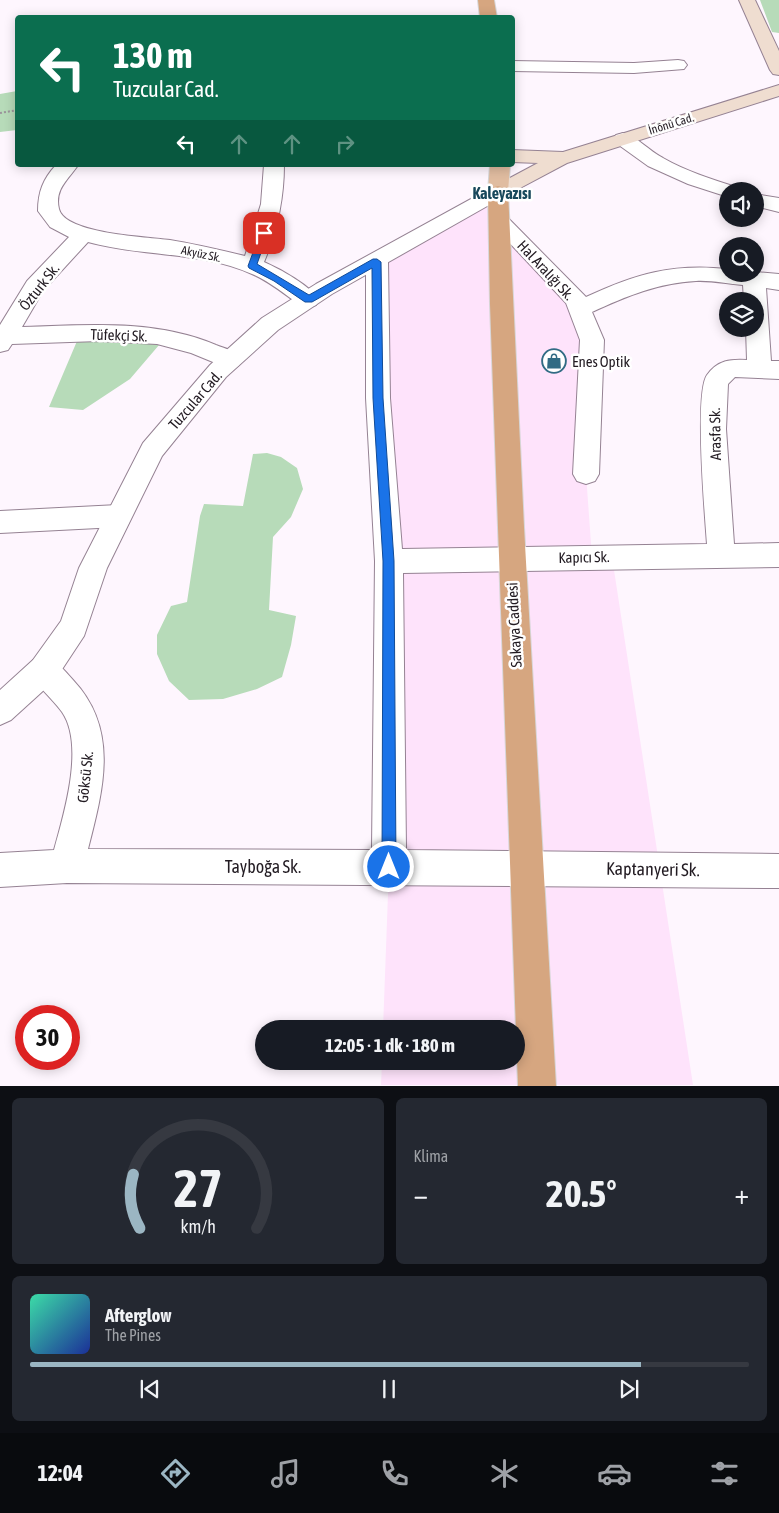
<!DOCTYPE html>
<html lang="tr">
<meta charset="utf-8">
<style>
body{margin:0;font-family:"Asap Condensed",sans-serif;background:#242831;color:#f1f3f6;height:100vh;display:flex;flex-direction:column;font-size:19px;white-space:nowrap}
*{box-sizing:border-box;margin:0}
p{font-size:16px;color:#9ea1a6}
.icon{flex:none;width:28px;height:28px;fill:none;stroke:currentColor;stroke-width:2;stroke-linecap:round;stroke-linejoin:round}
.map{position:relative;height:1086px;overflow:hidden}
.side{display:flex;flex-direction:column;gap:12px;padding:12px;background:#0d0f14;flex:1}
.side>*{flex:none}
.top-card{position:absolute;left:15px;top:15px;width:500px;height:152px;border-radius:5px;box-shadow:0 2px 12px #0003;background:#0b6e4f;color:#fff;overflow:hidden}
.tools{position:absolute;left:719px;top:182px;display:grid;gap:10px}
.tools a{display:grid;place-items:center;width:45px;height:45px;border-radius:50%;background:#171b24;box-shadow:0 2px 12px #0003;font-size:25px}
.speed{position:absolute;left:15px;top:1005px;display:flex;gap:10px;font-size:25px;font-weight:700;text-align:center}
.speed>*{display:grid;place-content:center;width:65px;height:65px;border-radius:50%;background:#171b24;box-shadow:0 2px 12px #0003;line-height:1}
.speed .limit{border:8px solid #d22;background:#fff;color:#111}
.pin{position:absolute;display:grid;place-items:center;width:42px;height:42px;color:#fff;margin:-21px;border-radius:10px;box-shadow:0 2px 8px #0006}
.me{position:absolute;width:55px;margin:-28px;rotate:0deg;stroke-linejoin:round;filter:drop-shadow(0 0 4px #0008)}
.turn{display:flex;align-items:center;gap:18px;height:105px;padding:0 15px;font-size:22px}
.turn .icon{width:65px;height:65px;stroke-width:2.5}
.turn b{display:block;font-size:35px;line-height:42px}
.lanes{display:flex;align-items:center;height:48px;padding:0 15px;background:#0003;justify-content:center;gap:25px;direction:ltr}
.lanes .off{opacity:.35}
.big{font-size:38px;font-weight:700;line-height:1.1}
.side .widget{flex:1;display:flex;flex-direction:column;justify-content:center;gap:8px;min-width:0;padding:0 18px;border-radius:8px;background:#242831}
.side .dial{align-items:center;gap:0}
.dial svg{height:130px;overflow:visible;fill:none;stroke:#363941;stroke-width:7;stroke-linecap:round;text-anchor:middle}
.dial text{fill:#f1f3f6;stroke:none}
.song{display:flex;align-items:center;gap:15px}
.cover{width:60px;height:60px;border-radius:8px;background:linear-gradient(135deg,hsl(160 70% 55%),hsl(230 70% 35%))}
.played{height:5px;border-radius:2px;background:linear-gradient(90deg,#9bb6c3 85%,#363941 85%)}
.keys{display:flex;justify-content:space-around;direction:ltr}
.heat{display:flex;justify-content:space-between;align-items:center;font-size:28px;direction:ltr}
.side .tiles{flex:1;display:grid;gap:12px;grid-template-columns:1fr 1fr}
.widget:last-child{grid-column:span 2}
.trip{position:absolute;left:255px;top:1020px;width:270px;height:50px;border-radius:25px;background:#171b24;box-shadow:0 2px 12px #0003;font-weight:700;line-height:50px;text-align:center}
.tab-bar{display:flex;height:80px;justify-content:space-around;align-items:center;background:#090b0e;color:#9ea1a6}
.tab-bar .icon{width:35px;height:35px}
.tab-bar .on{color:#9bb6c3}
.tab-bar b{font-size:22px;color:#f1f3f6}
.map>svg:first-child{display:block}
</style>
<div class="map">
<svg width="779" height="1086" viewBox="0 0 779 1086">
<rect width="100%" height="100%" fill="#fef6fe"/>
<path fill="#fee3fb" d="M 498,192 L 499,221 L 549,271 L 592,340 L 586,474 L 592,557 L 612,557 L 693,1085 L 381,1085 L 382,1061 L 516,1061 L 516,1029 L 383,1029 L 389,867 L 377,262 Z"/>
<path fill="#b7dbb9" d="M 760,0 L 779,0 L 779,33 L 772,32 Z
M 17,91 L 17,130 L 0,132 L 0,94 Z
M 80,334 L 165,338 L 130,379 L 83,410 L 49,407 Z
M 267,453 L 281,457 L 297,468 L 303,489 L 291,517 L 273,537 L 269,610 L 296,616 L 291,645 L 282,677 L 257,689 L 223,699 L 189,700 L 169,681 L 157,654 L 157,635 L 171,606 L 187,602 L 200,516 L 204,504 L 243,506 L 253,454 Z"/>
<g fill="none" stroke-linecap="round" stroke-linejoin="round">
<g stroke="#958293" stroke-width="2">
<path id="minor" d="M 678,60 L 684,61 L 687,65 L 684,69 L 634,73 L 512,71 L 512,61 L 634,63 Z
M 623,133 C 638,137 649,151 663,158 C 686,171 711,179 736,187 L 739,191 L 728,191 L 728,197 L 722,195 L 688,184 L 648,166 L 616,143 L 613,139 L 616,135 Z
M 56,165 L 78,165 C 69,179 54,189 59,209 C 65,234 148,237 170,240 C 195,244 220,250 245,256 L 261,204 L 264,165 L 284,165 C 284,199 277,231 264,262 C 280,269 311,286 319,300 L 316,305 L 308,308 L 300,305 C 284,294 269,281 252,274 C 201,251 141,257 88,242 L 43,291 L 22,327 C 87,325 155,319 216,345 C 226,349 237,351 242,360 L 238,366 L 230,369 L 191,353 L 157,344 L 99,341 L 12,344 L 8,350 L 0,352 L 0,325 L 27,281 L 69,237 L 50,227 L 38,211 C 38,192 43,179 56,165 Z
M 755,194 L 779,198 L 779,212 L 755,206 Z
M 499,214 L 506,216 L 586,297 C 635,274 672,263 728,269 L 728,274 L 755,274 L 755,272 L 779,274 L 779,290 L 766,288 L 771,361 L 779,361 L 779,379 L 735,377 L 728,384 L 726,429 L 734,544 L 779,543 L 779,567 L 403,573 L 406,850 L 779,854 L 779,888 L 67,883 L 0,887 L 0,853 L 54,850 C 64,814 85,745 62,712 C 51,697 37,687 29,670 L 33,660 L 44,656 C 57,661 64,670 73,680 C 120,730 103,790 88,849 L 372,850 L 375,561 L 366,398 L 366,262 L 369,257 L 377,255 L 385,257 L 388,262 L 390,398 L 402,549 L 707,544 C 705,516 694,393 707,375 C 718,360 730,359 747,360 L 746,329 L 755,329 L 755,301 L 744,301 L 743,285 C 728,284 711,280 696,281 C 658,283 627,296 592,312 L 604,340 L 599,474 L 595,481 L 586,484 L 577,481 L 573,474 L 580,340 L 566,303 L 489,221 L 492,216 Z
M 118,505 L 128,508 L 131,516 L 128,524 L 118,527 L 0,533 L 0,511 Z"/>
</g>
<g stroke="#958293" stroke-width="2">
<path id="tertiary" d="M 498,186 L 505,188 L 508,192 L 505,196 L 332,294 L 278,330 L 226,377 L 162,456 L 107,568 L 84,636 L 55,680 L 11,720 L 0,725 L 0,690 L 33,660 L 61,621 L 79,568 L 143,443 L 210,365 L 262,318 L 316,284 L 491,188 Z"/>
</g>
<g stroke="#958293" stroke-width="2">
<path id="secondary" d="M 739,0 L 755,0 L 779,51 L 779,75 L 773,74 L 770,70 Z
M 779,85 L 779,96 L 567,163 L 505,196 L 498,198 L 491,196 L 488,192 L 491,188 L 538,163 L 512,162 L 512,150 L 563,152 Z"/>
</g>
<g stroke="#d7d6d7" stroke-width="2">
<path id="primary" d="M 490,165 L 510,165 L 508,192 L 505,196 L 498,198 L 491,196 L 488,192 Z"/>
</g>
<g stroke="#d7d6d7" stroke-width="2">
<path id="trunk" d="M 478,0 L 494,0 L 497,18 L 480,18 Z
M 498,186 L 505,188 L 508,192 L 524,527 L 556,1086 L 518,1086 L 490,304 L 488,192 L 491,188 Z"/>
</g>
<path stroke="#9b949b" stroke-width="2" stroke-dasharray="2 2" stroke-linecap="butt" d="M 0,113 L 18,110"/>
<use href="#minor" fill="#fff" fill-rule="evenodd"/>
<use href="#tertiary" fill="#fff" fill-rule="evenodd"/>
<use href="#secondary" fill="#efddd0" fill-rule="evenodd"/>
<use href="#primary" fill="#e0bca0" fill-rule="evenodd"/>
<use href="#trunk" fill="#d6a680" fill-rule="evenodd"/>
</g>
<path fill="#1a73e8" stroke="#114b97" d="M 261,231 L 264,231 L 268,233 L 257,264 L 309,295 L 373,259 L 377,259 L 381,262 L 383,398 L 394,561 L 396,867 L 394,872 L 389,874 L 384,872 L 382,867 L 383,561 L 373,398 L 372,268 L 312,302 L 305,302 L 274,281 L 249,268 L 248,266 Z"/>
<defs>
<g id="shop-ring" transform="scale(1.25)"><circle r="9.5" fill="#fff" stroke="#316b84" stroke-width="1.5"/><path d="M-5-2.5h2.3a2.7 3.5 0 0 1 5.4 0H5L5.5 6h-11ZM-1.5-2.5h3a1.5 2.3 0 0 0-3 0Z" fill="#316b84"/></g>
</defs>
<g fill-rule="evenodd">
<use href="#shop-ring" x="554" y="361"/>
</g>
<g text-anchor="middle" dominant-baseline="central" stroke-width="5" stroke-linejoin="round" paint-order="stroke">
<g font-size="12" fill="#221b22" stroke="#fff">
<text transform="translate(671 124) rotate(-17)">İnönü Cad.</text>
<text transform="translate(201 254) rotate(12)">Akyüz Sk.</text>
</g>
<g font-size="15" fill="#221b22" stroke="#fff">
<text transform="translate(546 270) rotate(47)">Hal Aralığı Sk.</text>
<text transform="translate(39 287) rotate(-52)">Özturk Sk.</text>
<text transform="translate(119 335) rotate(2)">Tüfekçi Sk.</text>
<text transform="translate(195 400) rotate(-49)">Tuzcular Cad.</text>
<text transform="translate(715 434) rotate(-91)">Arasfa Sk.</text>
<text transform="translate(584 557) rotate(-1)">Kapıcı Sk.</text>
<text transform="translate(514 625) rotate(-93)">Sakaya Caddesi</text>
<text transform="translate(85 777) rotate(-84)">Göksü Sk.</text>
</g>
<g font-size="15" fill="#221b22" stroke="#fff" text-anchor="start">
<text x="572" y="361">Enes Optik</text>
</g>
<g font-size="16" font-weight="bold" fill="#18475b" stroke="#fff">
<text x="502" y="193">Kaleyazısı</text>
</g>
<g font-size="18" fill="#221b22" stroke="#fff">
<text x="263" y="866">Tayboğa Sk.</text>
<text transform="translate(653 869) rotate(1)">Kaptanyeri Sk.</text>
</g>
</g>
</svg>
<div class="tools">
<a><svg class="icon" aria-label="sound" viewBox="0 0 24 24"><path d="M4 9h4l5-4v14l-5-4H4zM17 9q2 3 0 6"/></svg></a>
<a><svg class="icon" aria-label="search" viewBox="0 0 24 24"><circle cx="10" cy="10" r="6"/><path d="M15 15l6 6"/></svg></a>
<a><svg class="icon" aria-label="layers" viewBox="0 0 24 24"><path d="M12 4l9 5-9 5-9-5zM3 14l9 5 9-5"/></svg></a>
</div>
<div class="speed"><div class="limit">30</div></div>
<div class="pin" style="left:264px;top:233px;background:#d93025"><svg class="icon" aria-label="arrive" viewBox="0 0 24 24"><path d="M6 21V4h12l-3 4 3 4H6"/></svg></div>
<svg class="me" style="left:389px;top:867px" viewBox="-20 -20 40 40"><circle r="17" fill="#1a73e8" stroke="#fff" stroke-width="3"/><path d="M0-11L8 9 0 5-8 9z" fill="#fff"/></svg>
<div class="trip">12:05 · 1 dk · 180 m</div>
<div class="top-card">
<div class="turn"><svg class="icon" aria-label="left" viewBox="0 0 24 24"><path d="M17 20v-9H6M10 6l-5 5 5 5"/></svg><div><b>130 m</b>Tuzcular Cad.</div></div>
<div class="lanes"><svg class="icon" aria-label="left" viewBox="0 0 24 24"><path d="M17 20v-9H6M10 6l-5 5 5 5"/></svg><svg class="icon off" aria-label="ahead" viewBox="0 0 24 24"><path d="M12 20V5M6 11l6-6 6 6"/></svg><svg class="icon off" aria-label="ahead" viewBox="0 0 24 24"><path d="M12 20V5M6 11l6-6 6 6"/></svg><svg class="icon off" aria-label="right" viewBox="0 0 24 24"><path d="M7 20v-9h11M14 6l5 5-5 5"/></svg></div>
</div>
</div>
<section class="side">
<div class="tiles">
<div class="widget dial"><svg viewBox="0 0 100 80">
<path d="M14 69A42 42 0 1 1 86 69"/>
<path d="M14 69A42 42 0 0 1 10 36" stroke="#9bb6c3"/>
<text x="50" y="56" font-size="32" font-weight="700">27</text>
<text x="50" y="72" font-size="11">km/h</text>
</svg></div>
<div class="widget"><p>Klima</p>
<div class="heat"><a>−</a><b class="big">20.5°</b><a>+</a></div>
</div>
<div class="widget">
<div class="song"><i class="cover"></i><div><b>Afterglow</b><p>The Pines</p></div></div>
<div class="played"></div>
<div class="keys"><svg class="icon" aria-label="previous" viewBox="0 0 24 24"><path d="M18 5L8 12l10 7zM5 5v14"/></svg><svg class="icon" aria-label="pause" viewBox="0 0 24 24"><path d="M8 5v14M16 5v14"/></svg><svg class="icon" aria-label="next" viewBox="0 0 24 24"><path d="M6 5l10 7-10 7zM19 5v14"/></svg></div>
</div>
</div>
</section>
<nav class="tab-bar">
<b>12:04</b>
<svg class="icon on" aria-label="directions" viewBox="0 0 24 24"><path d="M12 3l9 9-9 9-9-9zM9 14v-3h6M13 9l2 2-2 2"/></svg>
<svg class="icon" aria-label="music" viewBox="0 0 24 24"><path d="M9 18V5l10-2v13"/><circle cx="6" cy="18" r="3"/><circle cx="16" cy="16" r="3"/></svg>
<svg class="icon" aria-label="phone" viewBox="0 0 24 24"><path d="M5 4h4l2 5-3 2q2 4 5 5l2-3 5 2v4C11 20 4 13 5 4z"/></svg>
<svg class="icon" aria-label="climate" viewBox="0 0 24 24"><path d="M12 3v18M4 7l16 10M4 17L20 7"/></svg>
<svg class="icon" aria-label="car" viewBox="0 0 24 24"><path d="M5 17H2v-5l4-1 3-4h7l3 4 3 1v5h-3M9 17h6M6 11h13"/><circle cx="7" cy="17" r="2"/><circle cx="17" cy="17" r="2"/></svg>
<svg class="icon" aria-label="filters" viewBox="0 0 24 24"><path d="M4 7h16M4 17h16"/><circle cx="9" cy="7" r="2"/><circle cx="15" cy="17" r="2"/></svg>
</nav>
